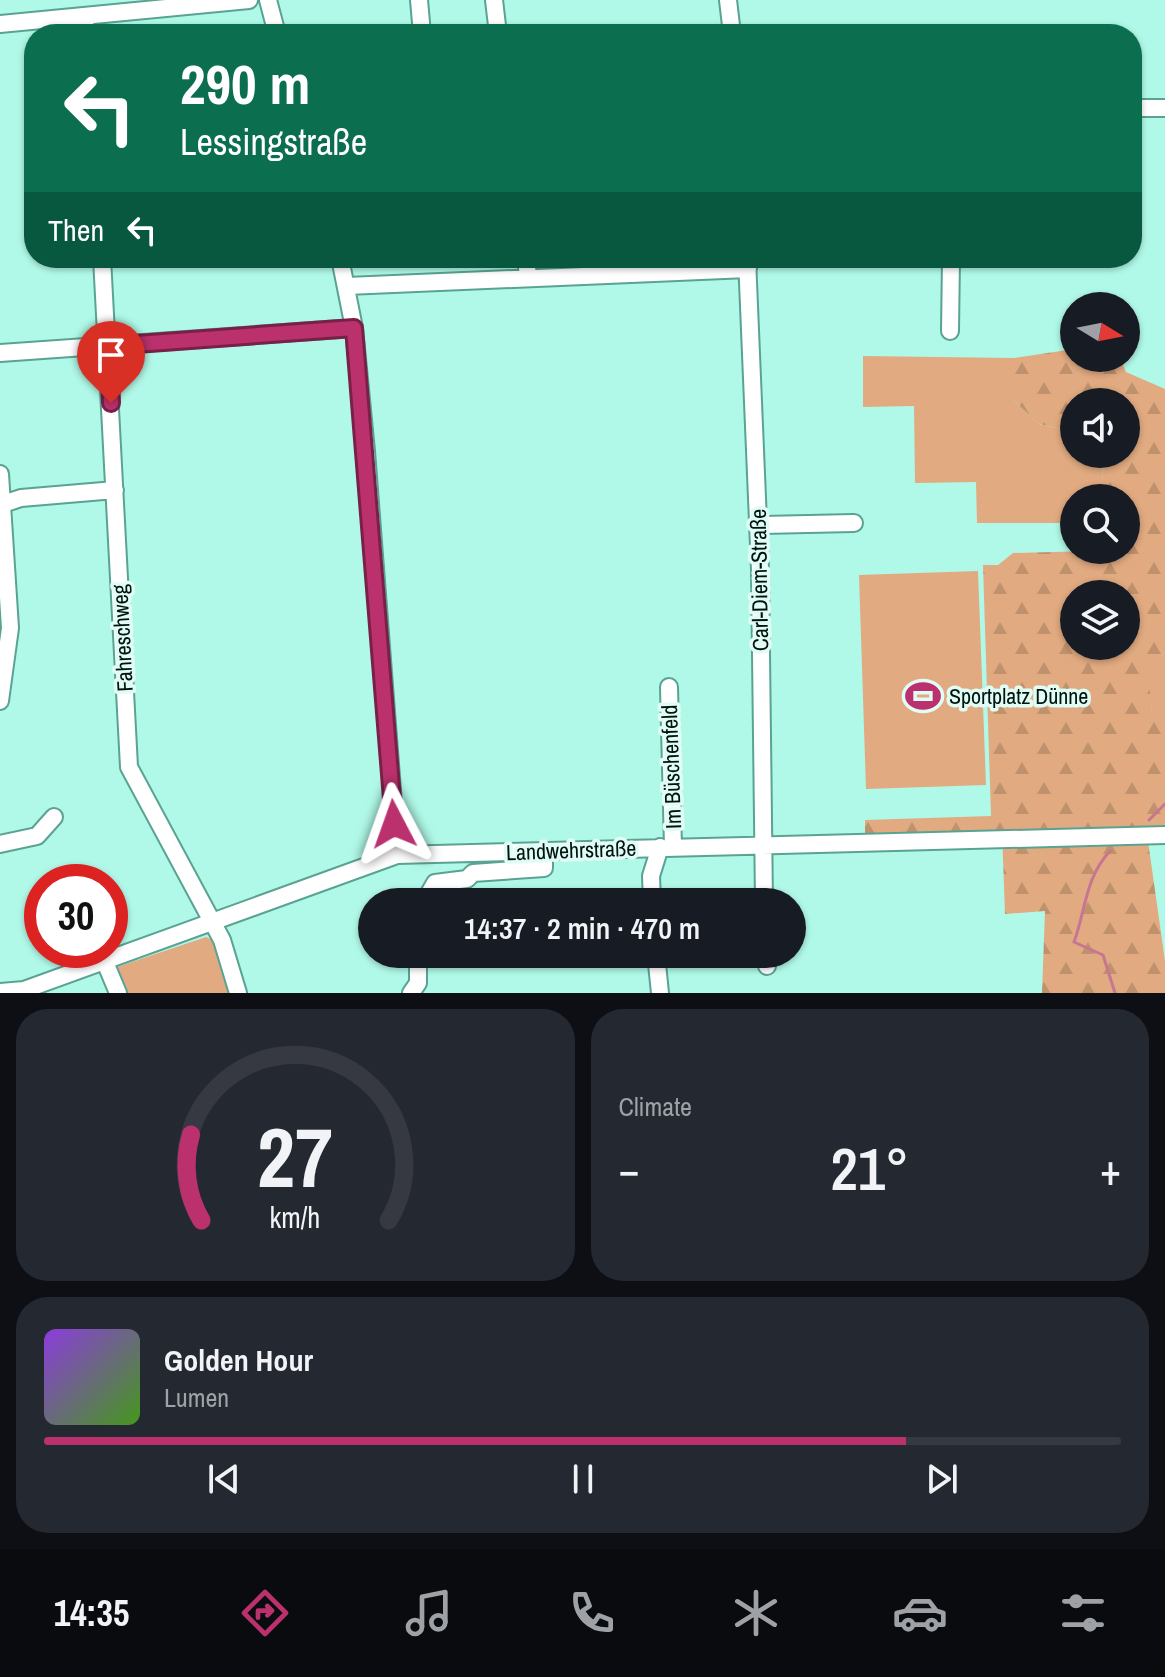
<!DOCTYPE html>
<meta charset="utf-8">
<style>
body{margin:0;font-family:"Archivo Narrow",sans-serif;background:#242831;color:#f1f3f6;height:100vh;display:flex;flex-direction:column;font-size:30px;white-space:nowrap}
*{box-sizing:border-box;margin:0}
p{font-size:26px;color:#9ea1a6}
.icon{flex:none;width:44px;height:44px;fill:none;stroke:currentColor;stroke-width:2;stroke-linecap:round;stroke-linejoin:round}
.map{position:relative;height:993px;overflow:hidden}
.details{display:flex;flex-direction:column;gap:16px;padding:16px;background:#0d0f14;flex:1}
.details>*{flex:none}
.banner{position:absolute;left:24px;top:24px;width:1118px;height:244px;border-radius:32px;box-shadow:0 2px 6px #0004;background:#0b6e4f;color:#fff;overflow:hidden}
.needle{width:52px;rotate:100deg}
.buttons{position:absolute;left:1060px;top:292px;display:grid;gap:16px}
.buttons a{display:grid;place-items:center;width:80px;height:80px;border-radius:50%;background:#171b24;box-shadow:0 2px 6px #0004;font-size:40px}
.speed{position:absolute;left:24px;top:864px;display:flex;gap:16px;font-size:40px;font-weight:700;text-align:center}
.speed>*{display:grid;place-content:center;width:104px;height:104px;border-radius:50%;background:#171b24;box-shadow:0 2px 6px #0004;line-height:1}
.speed .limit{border:12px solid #d22;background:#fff;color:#111}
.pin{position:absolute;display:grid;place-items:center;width:68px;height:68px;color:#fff;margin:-82px -34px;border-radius:50% 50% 50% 0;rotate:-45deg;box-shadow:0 0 8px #0007}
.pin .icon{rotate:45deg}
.me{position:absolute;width:88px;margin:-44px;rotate:356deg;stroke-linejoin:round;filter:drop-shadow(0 0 6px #0008)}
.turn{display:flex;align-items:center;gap:28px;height:168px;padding:0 24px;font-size:36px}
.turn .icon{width:104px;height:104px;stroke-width:2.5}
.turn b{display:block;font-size:56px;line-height:68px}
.then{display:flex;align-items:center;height:76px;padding:0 24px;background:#0003;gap:16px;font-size:30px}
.big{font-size:60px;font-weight:600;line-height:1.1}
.details .widget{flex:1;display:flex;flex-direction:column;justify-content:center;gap:12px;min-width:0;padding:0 28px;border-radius:32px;background:#242831}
.details .dial{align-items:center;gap:0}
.dial svg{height:208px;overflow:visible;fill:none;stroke:#363941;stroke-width:7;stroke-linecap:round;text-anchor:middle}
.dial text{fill:#f1f3f6;stroke:none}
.song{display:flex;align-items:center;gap:24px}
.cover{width:96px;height:96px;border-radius:12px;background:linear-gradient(135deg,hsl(270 70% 55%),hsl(100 70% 35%))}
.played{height:8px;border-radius:4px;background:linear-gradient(90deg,#ba316d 80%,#363941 80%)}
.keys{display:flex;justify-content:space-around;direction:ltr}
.heat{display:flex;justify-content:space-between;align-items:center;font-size:44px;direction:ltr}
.details .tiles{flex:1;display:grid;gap:16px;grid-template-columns:1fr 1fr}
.widget:last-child{grid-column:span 2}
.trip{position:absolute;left:358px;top:888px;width:448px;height:80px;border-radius:40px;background:#171b24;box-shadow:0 2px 6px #0004;font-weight:600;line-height:80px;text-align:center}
.menu{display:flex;height:128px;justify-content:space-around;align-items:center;background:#090b0e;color:#9ea1a6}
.menu .icon{width:56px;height:56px}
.menu .selected{color:#ba316d}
.menu b{font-size:36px;color:#f1f3f6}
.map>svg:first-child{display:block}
</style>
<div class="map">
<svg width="1165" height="993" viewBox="0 0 1165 993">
<defs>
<pattern id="forest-firs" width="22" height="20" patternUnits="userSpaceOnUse" patternTransform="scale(2)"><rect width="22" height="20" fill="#e1aa80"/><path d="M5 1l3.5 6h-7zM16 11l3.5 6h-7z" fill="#bf916d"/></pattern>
</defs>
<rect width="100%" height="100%" fill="#b0f9e8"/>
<path fill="#e1aa80" d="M 863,356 L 1014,358 L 1014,401 L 1039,424 L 1074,432 L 1074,454 L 1102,454 L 1103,481 L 1095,482 L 1095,498 L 1074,498 L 1074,523 L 977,523 L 976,482 L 915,483 L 914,406 L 863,407 Z
M 978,571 L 986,785 L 866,789 L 859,575 Z
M 1165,651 L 1165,705 L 1152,711 L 1147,675 Z
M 206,937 L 215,941 L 233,993 L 125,993 L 114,968 Z"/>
<path fill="url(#forest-firs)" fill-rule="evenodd" d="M 1074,349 L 1074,358 L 1120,358 L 1126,372 L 1165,389 L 1165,651 L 1148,675 L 1152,710 L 1165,705 L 1165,829 L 1148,841 L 1165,961 L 1165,993 L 1042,993 L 1045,911 L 1005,914 L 1002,831 L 865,837 L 865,820 L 991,816 L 983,565 L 998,565 L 1013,553 L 1126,550 L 1126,498 L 1095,498 L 1095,481 L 1103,481 L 1102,454 L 1126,454 L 1126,402 L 1074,402 L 1074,432 L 1039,424 L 1014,401 L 1014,358 ZM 1074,594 L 1126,594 L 1126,646 L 1074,646 Z"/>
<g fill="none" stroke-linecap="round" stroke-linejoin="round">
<path stroke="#c77691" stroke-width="3" d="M 1149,820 L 1165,804
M 1110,851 C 1085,878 1086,909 1074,942 L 1103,955 L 1115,993"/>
<g stroke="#5aa393" stroke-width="20">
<path id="minor" d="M 268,0 L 277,34
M 419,0 L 422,34
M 494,0 L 498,34
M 728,0 L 732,34
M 85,16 L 86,34
M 0,24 L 249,0
M 1132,108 L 1165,108
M 102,258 L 129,767 L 222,940 L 238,993
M 340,258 L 354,328 L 366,451 L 397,855
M 526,258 L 528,277
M 747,258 L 760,570 L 764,902
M 347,286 L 748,269
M 950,331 L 951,258
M 0,353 L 354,328
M 0,474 L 10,628 L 0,701
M 0,505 L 21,498 L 115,490
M 758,525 L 854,523
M 669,687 L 673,847
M 0,844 L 37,836 L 54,817
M 424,902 L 435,883 L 467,879 L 473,873 L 544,868 L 544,851
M 652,902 L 651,876 L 660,847
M 100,950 L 118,993
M 656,954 L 660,993
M 767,954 L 767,966
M 0,992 L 24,990 L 397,855 L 1165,835
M 411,993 L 418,983 L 418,954"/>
</g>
<use href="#minor" stroke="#fff" stroke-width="16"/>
</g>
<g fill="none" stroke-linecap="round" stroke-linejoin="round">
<g stroke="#792047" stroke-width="20">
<path id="route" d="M 111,403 L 109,346 L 354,328 L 394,824"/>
</g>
<use href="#route" stroke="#ba316d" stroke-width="14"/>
</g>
<defs>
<g id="stadium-bare" transform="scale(2.76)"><path d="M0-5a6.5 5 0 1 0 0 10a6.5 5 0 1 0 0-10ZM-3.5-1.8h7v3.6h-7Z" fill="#ba316d" stroke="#e0fcf5" stroke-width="2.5" paint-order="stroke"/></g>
</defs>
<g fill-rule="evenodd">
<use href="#stadium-bare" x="923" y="696"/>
</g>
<g text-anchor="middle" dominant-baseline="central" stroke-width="7" stroke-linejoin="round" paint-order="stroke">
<g font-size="22" fill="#00130f" stroke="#e0fcf5">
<text transform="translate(759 580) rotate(-91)">Carl-Diem-Straße</text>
<text transform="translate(122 638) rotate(-93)">Fahreschweg</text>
<text transform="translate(671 767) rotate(-92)">Im Büschenfeld</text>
<text transform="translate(571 850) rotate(-2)">Landwehrstraße</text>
</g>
<g font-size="22" fill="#00130f" stroke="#e0fcf5" text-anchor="start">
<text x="949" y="696">Sportplatz Dünne</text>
</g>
</g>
</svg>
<div class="buttons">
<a><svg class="needle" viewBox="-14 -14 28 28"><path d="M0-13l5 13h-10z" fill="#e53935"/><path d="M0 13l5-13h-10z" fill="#9ea1a6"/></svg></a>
<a><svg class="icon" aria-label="sound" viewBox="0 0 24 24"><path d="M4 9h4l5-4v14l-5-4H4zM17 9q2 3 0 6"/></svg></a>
<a><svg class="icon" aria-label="search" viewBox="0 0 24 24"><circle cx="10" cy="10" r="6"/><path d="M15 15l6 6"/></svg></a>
<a><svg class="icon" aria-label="layers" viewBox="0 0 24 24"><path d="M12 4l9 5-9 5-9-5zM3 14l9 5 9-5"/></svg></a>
</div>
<div class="speed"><div class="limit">30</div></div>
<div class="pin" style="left:111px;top:403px;background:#d93025"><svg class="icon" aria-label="arrive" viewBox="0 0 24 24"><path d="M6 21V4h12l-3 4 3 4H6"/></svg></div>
<svg class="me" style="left:394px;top:824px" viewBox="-20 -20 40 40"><path d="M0-17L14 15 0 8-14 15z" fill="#ba316d" stroke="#fff" stroke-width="4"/></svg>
<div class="trip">14:37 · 2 min · 470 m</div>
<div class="banner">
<div class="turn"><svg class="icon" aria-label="left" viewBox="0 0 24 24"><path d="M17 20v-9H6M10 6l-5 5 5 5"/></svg><div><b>290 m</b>Lessingstraße</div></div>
<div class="then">Then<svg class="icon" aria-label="left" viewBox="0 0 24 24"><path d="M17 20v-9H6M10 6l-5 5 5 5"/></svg></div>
</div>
</div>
<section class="details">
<div class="tiles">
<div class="widget dial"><svg viewBox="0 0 100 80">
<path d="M14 69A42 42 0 1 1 86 69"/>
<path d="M14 69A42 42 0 0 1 10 36" stroke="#ba316d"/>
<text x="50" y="56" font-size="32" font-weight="700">27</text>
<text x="50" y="72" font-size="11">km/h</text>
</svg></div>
<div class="widget"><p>Climate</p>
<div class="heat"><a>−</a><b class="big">21°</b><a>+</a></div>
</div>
<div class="widget">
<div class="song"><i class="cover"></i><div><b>Golden Hour</b><p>Lumen</p></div></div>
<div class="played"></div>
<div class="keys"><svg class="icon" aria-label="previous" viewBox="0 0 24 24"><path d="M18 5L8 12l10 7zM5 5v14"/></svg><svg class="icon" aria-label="pause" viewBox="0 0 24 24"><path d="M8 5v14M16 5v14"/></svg><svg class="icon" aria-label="next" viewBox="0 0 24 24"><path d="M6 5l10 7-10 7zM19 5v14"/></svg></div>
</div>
</div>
</section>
<nav class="menu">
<b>14:35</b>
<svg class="icon selected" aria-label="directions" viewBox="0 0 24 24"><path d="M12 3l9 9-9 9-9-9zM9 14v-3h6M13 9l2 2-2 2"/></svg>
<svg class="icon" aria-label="music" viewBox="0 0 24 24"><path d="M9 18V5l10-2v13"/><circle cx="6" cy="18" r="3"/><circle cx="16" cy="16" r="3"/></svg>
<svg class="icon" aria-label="phone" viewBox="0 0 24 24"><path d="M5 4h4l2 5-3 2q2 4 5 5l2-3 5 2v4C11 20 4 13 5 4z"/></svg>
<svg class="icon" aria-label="climate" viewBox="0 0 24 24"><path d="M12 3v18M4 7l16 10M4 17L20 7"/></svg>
<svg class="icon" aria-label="car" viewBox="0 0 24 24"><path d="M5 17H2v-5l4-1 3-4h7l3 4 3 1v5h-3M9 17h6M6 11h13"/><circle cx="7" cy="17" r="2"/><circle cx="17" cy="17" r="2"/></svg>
<svg class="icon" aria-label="filters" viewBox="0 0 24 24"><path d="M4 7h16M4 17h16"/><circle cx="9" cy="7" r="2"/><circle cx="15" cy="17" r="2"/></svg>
</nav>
